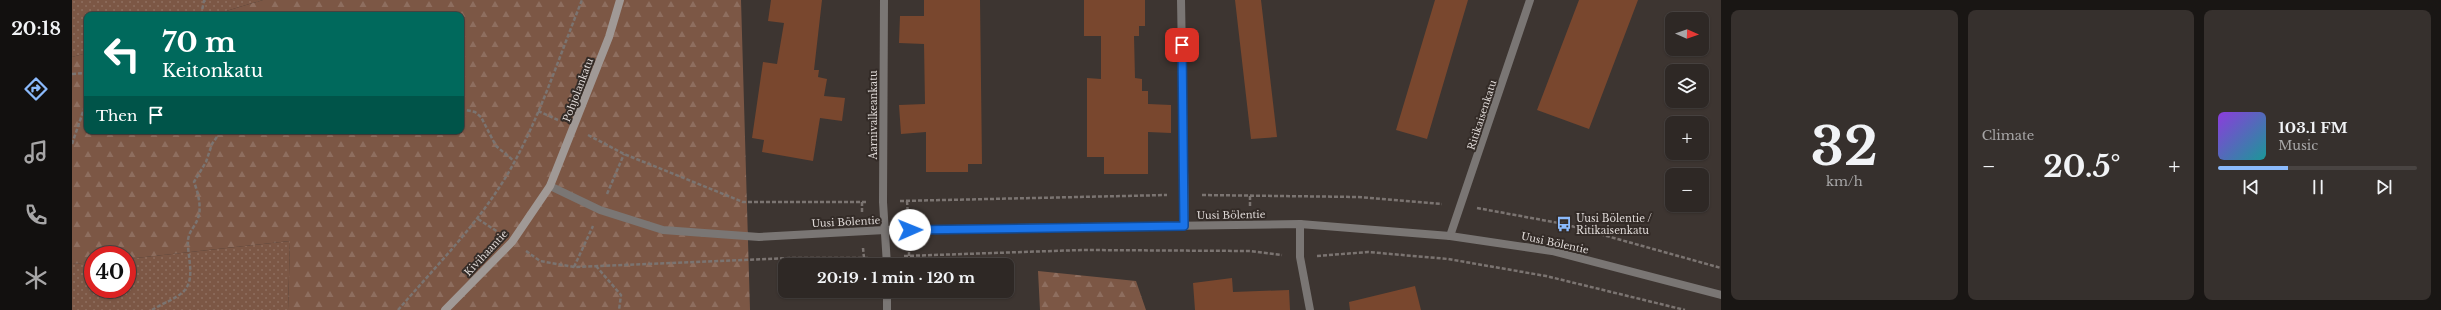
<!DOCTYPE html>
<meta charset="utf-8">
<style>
body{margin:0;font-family:"Libre Baskerville",serif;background:#36302d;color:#f1f3f6;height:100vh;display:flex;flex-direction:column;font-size:15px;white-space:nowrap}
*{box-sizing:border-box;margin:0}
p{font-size:13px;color:#a7a6a7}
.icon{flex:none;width:22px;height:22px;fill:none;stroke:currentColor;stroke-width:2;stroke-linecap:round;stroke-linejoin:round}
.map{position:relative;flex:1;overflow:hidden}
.drawer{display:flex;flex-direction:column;gap:10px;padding:10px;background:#191614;width:720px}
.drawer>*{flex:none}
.banner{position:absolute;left:12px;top:12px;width:380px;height:122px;border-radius:8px;box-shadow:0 1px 3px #0004,0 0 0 1px #494442;background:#00695c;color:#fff;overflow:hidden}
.needle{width:26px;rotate:92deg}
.buttons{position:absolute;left:1593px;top:12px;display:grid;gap:8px}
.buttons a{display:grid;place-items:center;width:44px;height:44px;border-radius:8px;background:#2e2825;box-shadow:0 1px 3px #0004,0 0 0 1px #494442;font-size:20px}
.speed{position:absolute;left:12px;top:246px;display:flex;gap:8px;font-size:20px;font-weight:700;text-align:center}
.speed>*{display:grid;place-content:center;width:52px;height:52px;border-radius:50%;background:#2e2825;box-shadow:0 1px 3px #0004,0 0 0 1px #494442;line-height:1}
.speed .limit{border:6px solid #d22;background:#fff;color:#111}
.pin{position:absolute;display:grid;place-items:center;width:34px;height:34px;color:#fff;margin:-17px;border-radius:8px;box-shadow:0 2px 6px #0006}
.me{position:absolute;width:44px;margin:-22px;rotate:89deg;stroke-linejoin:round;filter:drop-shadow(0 0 3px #0008)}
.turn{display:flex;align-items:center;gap:14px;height:84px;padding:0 12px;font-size:18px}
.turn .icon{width:52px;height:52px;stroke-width:2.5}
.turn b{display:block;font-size:28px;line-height:34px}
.then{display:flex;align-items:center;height:38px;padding:0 12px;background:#0003;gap:8px;font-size:15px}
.big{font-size:30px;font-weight:800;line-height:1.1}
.drawer .card{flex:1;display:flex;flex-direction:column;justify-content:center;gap:6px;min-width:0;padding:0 14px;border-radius:8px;background:#36302d}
.drawer .dial{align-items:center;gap:0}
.dial b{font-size:52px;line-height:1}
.song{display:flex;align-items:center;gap:12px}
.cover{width:48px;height:48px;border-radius:6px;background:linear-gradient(135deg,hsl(270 70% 55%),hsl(180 70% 35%))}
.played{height:4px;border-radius:2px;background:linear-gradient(90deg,#8bbafc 35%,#494442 35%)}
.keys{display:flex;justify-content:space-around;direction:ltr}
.heat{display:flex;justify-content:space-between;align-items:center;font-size:22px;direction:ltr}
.drawer .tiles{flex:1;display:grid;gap:10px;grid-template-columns:repeat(3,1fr)}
.trip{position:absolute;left:706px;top:258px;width:236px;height:40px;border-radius:8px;background:#2e2825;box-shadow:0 1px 3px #0004,0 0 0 1px #494442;font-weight:800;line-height:40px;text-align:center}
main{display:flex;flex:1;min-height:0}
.tab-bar{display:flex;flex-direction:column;width:72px;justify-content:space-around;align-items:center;background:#12100f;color:#a7a6a7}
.tab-bar .icon{width:28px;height:28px}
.tab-bar .active{color:#8bbafc}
.tab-bar b{font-size:18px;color:#f1f3f6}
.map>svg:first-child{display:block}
</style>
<main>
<nav class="tab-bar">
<b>20:18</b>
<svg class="icon active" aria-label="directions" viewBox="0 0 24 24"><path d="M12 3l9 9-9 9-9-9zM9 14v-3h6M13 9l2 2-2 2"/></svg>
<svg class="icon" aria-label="music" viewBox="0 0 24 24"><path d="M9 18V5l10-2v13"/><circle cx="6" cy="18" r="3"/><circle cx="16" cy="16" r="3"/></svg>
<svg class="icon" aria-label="phone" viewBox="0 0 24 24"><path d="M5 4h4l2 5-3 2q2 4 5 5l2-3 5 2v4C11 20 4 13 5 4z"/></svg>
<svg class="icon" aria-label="climate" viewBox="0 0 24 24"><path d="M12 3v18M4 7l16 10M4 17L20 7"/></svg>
</nav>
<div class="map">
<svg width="1649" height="310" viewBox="0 0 1649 310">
<defs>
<pattern id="grass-dots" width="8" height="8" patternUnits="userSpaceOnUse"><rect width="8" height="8" fill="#7c5745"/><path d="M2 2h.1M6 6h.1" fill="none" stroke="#8e6e5f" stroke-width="1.8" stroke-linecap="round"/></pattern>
<pattern id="forest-firs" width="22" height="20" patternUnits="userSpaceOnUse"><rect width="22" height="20" fill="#7c5745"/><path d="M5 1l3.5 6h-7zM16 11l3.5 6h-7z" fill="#8e6e5f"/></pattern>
</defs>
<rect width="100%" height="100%" fill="#3d3531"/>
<path fill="url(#grass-dots)" d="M 0,0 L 191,0 L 141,15 L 15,15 L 15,53 L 0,57 Z
M 218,241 L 216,310 L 0,310 L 0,264 L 21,262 L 21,289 L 55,289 L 55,259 Z"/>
<path fill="url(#forest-firs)" d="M 191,0 L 669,0 L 678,310 L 216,310 L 218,241 L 55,259 L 55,255 L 21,255 L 21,262 L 0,264 L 0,57 L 15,53 L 15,131 L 389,131 L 389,15 L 141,15 Z
M 966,271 L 1064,281 L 1074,310 L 968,310 Z"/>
<path fill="#79472e" d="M 699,0 L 750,0 L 742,70 L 747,70 L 746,77 L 755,79 L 752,96 L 773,98 L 770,121 L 748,118 L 741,161 L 690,152 L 692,140 L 680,138 L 691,62 L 705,64 L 712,23 L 696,21 Z
M 852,0 L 908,0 L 910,164 L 896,164 L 896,172 L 854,172 L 854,132 L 829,134 L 827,105 L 853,104 L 852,44 L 827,43 L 828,16 L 852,16 Z
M 1012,0 L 1073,0 L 1073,26 L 1067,26 L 1067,36 L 1062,36 L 1063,78 L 1070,79 L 1070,91 L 1076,91 L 1076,104 L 1099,105 L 1099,133 L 1076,132 L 1076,174 L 1032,174 L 1032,157 L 1015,157 L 1015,78 L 1029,79 L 1029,36 L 1012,36 Z
M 1163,0 L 1189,0 L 1205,137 L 1179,139 Z
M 1363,0 L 1396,0 L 1355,139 L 1324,130 Z
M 1507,0 L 1566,0 L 1517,129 L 1465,110 Z
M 1160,278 L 1161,292 L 1217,290 L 1218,310 L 1123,310 L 1121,283 Z
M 1343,286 L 1349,310 L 1278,310 L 1277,302 Z"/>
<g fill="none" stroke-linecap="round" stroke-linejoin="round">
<path stroke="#7b7471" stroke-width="2.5" stroke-dasharray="4 2" stroke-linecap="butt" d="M 129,15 L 132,1 L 135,0
M 0,74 L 15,73
M 389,109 L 403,112 L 409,117 L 424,146 L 442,161
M 466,111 L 486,120
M 516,135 L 552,154 L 671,202 L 795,202
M 0,144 L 15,100
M 535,194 L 552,154
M 1130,195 L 1286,197 L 1370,204
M 1178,196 L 1178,207
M 828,201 L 1095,195
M 835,201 L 836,214
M 790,202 L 790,213
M 1405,208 L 1492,224 L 1649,268
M 406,219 L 426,232
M 791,248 L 792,258
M 454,251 L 468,261 L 502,267 L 719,258 L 797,258
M 832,256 L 1010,250 L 1178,251 L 1210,255
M 837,256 L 837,246
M 1245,256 L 1296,252 L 1376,259 L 1474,276 L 1613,310
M 524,266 L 549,295 L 547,310
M 502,267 L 521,226
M 80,310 C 89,304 104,299 112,291 C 124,278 115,256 116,240 C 117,231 123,227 126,218 C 130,208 126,192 122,182 L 134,162 L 140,144 L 149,131
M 326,310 C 365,265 408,222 438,170 C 468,117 487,57 510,0"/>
<path stroke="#7a7674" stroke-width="8" d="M 812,0 L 811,202 L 815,265
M 1109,0 L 1113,226
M 1228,224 L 1228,257 L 1238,310
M 1378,236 L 1458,0
M 815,291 L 815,310"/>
<path stroke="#7a7674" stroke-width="8" d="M 478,186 L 528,210 L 591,230 L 687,237 L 813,230 L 1228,224 L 1378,236 L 1480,251 L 1649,295"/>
<path stroke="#a09996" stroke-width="8" d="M 373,310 L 440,242 L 478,186 L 537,37 L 548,0"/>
</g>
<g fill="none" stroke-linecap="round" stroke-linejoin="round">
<g stroke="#114b97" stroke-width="10">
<path id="route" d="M 838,230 L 1112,226 L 1110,45"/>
</g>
<use href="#route" stroke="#1a73e8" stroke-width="7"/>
</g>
<defs>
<g id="bus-bare" transform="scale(1.2)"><path d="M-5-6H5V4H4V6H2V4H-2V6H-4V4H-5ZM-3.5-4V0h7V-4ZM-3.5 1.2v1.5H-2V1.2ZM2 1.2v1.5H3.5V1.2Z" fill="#8bbafc" stroke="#332b27" stroke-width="2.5" paint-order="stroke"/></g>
</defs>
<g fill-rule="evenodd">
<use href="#bus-bare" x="1492" y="224"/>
</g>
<g text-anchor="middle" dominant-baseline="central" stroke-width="4" stroke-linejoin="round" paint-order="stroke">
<g font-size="10" fill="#ded8d6" stroke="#332b27">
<text transform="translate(506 90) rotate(-69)">Pohjolankatu</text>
<text transform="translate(801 115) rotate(-90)">Aarnivalkeankatu</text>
<text transform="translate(1410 115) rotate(-72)">Ritikaisenkatu</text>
<text transform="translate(1159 215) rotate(-1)">Uusi Bölentie</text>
<text transform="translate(774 222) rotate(-3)">Uusi Bölentie</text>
<text transform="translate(1483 243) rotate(12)">Uusi Bölentie</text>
<text transform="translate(414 253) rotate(-47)">Kivihaantie</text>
</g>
<g font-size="10" fill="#ded8d6" stroke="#332b27" text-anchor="start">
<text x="1504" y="218">Uusi Bölentie /<tspan x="1504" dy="12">Ritikaisenkatu</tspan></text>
</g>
</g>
</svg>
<div class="buttons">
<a><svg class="needle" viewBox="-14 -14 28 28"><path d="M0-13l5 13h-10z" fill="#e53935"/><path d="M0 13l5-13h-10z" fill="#a7a6a7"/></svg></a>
<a><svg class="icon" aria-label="layers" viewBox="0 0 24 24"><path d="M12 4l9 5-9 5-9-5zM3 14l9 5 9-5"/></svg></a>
<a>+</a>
<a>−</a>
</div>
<div class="speed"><div class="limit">40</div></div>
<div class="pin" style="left:1110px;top:45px;background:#d93025"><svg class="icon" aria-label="arrive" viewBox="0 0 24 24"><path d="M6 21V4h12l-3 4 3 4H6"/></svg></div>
<svg class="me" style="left:838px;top:230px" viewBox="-20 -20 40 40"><circle r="19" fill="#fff"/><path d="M0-13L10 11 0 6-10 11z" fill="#1a73e8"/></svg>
<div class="trip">20:19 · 1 min · 120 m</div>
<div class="banner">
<div class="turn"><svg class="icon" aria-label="left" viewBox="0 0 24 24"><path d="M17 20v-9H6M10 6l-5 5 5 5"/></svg><div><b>70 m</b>Keitonkatu</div></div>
<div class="then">Then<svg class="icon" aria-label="arrive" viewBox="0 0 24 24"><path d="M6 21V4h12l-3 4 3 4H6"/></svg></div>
</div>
</div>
<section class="drawer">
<div class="tiles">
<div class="card dial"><b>32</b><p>km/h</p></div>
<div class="card"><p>Climate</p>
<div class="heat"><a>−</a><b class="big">20.5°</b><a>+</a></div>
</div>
<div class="card">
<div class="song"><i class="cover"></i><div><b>103.1 FM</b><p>Music</p></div></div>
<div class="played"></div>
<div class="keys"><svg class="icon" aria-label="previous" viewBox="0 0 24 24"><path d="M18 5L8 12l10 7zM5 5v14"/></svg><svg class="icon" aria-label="pause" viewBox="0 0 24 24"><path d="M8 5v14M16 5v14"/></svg><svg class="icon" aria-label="next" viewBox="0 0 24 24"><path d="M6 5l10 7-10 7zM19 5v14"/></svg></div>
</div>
</div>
</section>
</main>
